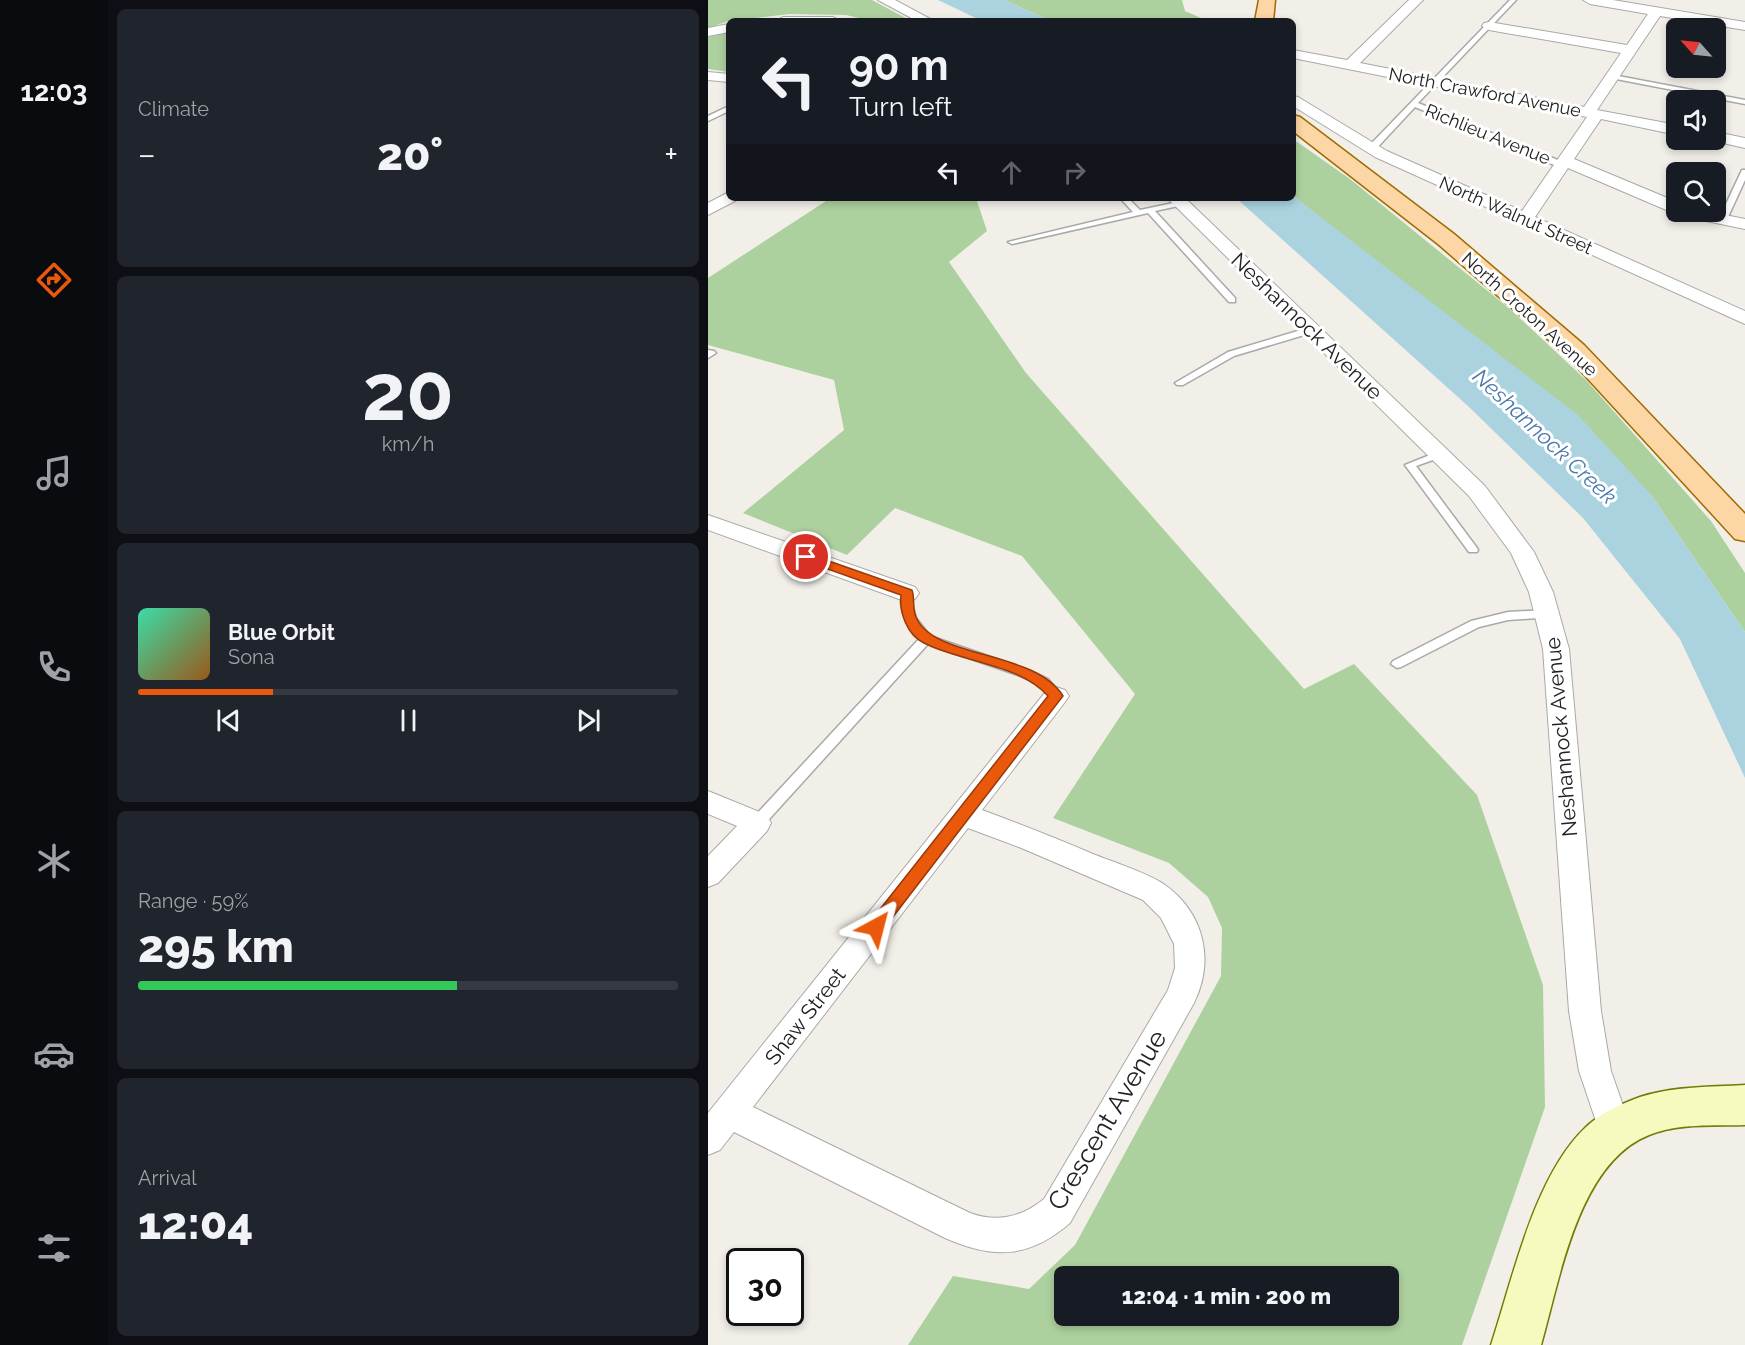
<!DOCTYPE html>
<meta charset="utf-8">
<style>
body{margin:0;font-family:Raleway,sans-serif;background:#20242c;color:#f1f3f6;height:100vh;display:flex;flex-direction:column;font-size:22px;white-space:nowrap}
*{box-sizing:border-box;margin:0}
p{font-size:20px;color:#9ea1a6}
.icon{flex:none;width:33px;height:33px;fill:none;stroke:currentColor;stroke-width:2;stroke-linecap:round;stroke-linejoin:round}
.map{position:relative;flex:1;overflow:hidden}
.side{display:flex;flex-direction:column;gap:9px;padding:9px;background:#0d0f14;width:600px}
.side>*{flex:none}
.top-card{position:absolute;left:18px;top:18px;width:570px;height:183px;border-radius:9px;box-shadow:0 3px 9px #0003;background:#171b24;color:#f1f3f6;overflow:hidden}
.needle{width:39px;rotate:297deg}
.fabs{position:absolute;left:958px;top:18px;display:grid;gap:12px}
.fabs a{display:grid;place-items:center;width:60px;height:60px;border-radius:9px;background:#171b24;box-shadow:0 3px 9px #0003;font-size:30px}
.speed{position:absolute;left:18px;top:1248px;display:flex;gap:12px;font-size:30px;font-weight:700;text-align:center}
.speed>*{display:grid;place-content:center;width:78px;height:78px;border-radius:50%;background:#171b24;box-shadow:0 3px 9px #0003;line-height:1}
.speed .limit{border:3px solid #111;border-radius:9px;background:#fff;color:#111}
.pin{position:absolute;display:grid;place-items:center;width:51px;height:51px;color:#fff;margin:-26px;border:3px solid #fff;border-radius:50%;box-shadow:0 2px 6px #0007}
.me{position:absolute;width:66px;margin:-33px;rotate:38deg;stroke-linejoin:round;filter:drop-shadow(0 0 4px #0008)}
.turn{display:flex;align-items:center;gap:21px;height:126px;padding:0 24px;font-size:27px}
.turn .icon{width:78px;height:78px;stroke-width:2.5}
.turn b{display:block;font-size:42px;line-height:51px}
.lanes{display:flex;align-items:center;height:57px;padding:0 24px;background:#0003;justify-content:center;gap:30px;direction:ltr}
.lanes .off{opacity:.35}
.big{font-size:45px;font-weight:800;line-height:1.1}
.side .widget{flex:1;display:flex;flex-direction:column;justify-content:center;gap:9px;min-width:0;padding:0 21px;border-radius:9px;background:#20242c}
.side .dial{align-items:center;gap:0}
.dial b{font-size:78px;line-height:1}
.song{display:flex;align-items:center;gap:18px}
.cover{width:72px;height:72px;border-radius:9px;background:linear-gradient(135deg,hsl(160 70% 55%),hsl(30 70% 35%))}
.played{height:6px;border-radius:3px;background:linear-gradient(90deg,#ea580c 25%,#363941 25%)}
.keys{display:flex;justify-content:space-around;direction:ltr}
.heat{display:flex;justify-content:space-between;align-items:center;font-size:33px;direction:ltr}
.charge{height:9px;border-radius:4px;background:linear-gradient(90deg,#34c759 59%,#363941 0)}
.trip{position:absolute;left:346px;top:1266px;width:345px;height:60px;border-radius:9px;background:#171b24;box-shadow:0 3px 9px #0003;font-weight:800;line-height:60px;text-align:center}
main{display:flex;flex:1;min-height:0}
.tabs{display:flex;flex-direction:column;width:108px;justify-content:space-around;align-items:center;background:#090b0e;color:#9ea1a6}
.tabs .icon{width:42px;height:42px}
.tabs .on{color:#ea580c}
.tabs b{font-size:27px;color:#f1f3f6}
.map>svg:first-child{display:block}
</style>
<main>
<nav class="tabs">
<b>12:03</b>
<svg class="icon on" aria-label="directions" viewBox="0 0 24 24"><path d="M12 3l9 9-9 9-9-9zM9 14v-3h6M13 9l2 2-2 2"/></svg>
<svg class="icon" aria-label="music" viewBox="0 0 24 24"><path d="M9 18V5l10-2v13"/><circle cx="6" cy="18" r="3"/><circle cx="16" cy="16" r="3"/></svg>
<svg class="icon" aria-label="phone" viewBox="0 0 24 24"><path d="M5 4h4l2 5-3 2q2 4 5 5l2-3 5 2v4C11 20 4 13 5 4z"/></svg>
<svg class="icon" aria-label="climate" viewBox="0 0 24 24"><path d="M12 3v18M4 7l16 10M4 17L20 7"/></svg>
<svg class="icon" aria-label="car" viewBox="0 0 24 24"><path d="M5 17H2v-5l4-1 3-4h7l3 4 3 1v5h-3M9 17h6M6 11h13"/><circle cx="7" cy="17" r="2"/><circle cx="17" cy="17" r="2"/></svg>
<svg class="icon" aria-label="filters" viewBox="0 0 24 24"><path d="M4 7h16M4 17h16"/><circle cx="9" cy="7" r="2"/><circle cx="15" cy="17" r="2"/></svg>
</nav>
<section class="side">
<div class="widget"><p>Climate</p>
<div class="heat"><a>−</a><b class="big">20°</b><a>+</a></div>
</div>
<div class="widget dial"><b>20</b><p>km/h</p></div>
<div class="widget">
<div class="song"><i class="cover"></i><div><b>Blue Orbit</b><p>Sona</p></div></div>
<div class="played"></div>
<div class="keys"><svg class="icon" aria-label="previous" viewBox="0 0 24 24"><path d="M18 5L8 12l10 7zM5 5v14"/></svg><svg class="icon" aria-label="pause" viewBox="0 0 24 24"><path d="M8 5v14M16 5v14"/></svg><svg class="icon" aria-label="next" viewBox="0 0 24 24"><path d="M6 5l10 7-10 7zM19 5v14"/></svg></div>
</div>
<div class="widget"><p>Range · 59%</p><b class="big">295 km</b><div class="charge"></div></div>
<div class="widget"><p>Arrival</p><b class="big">12:04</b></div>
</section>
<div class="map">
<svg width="1037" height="1345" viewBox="0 0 1037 1345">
<rect width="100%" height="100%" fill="#f2efe9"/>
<path fill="#add19e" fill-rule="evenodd" d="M 0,0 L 164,0 L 203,21 L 164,21 L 138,15 L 81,14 L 21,21 L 0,28 Z
M 296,0 L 474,0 L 477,11 L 500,21 L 343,21 Z
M 21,32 L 21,72 L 0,69 L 0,37 Z
M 585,139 L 642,179 L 802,309 L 878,380 L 1003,521 L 1037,573 L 1037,632 L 943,495 L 713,296 L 585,196 Z
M 108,198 L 268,198 L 279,231 L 241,262 L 318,373 L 596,689 L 646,664 L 769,795 L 835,985 L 837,1107 L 754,1345 L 200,1345 L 245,1276 L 321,1289 L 367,1245 L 513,976 L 514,928 L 500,897 L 461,863 L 345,818 L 427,694 L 314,556 L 187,508 L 139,555 L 35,513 L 136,430 L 126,380 L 0,345 L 0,278 L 118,201 ZM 681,1276 L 681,1316 L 357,1316 L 357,1276 Z"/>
<path fill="#aad3df" d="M 230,0 L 296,0 L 343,21 L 274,21 Z
M 585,196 L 870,415 L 943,495 L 1037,632 L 1037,778 L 972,639 L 875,518 L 760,406 L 528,198 Z"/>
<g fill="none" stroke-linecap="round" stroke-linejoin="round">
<g stroke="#a9a9a9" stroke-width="3">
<path id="lane" d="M 802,0 L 808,0 L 710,103 L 857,163 L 857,167 L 851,167 L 707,107 L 666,151 L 660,151 L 660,147 Z
M 905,75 L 1037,100 L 1037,104 L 903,78 L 903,76 Z
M 21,106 L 21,111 L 0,121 L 0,116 Z
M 1034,170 L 1037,170 L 1037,180 L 1019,219 L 1012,221 L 1011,219 Z
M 412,198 L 420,198 L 432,210 L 475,201 L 475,205 L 447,211 L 527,298 L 527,302 L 521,302 L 440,213 L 304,244 L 300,242 L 425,212 Z
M 603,327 L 608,330 L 606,332 L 526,356 L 475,385 L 469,385 L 467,383 L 520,352 Z
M 0,350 L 6,351 L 8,353 L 0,358 Z
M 732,451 L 736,452 L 736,456 L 708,466 L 769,548 L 770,550 L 769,552 L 761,552 L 697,465 Z
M 199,589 L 205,593 L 204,604 L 208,618 L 222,636 L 318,669 L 340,679 L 354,696 L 352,699 L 344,699 L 332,685 L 310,675 L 220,644 L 54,827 L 49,828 L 44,827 L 42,823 L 44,819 L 211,639 C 200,624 191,613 193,593 Z
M 840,610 L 846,614 L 844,617 L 800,620 L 771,627 L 693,667 L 689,668 L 683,664 L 685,661 L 763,621 L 800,612 Z"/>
</g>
<g stroke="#a9a9a9" stroke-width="2">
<path id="street" d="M 170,0 L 187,0 L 226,21 L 209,21 Z
M 701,0 L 715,0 L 652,63 L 876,107 L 913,53 L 781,30 L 774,26 L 776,23 L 781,22 L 919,45 L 940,14 L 882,4 L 875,0 L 905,0 L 1037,22 L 1037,30 L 952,16 L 889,110 L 969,125 L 969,135 L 893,119 L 866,159 L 969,202 L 969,212 L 1002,212 L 1037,219 L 1037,229 L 974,216 L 972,212 L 963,212 L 860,168 L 827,217 L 1037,311 L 1037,324 L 667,157 L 585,106 L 585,96 L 590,97 L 679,151 L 814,211 L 879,117 L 585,58 L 585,50 L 639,60 Z
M 75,17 L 125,17 L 132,21 L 68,21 Z
M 21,24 L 21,32 L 0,36 L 0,28 Z
M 0,72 L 21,74 L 21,82 L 0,80 Z
M 1008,132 L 1037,138 L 1037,148 L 1002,140 L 1008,140 Z
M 21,192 L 21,198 L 29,198 L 27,201 L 0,215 L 0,203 Z
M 459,198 L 477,198 L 777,486 L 826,552 L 845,592 L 861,649 L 893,1011 L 903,1071 L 924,1131 L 919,1142 L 907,1147 L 895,1142 L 871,1071 L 861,1011 L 835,649 L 821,592 L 803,553 L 761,496 Z
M 0,515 L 207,587 L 211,593 L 207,599 L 199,601 L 191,599 L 0,530 Z
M 348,687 L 357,690 L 361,696 L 357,702 L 274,810 C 312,824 348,838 385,854 C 405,862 440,873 457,885 C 496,913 507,960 486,1003 L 362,1223 C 320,1259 285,1259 237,1238 L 26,1132 L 12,1150 L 0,1155 L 0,1113 L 339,690 ZM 260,828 L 311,847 L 435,900 L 453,918 L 466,944 L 467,968 L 460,990 L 336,1199 C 314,1217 290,1223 262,1213 L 45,1107 Z
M 0,791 L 59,815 L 63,823 L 59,831 L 10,883 L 0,887 L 0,856 L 29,826 L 0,814 Z"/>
</g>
<g stroke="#707d05" stroke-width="3">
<path id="secondary" d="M 1037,1085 L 1037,1125 C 1006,1126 970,1123 941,1135 C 870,1163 852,1279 833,1345 L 783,1345 C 805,1278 826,1177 877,1128 C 892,1113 913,1104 932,1097 C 966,1086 1002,1087 1037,1085 Z"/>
</g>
<g stroke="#a06b00" stroke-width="3">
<path id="primary" d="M 551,0 L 567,0 L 565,21 L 547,21 Z
M 585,115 L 592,117 L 746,234 L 876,345 L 1037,514 L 1037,541 L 1027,539 L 858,355 L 730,244 L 585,131 Z"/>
</g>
<use href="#lane" fill="#fff" fill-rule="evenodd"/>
<use href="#street" fill="#fff" fill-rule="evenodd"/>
<use href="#secondary" fill="#f7fabf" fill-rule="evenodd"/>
<use href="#primary" fill="#fcd6a4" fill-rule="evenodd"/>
</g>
<path fill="#ea580c" stroke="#983908" stroke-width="1.5" d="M 98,553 L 204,590 C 207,598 204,608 208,617 C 225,659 327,650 355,696 L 174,931 L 168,933 L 162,931 L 160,927 L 162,922 L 340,696 C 312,664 253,662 216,643 C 199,635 191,612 193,595 L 94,560 L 92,557 Z"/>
<g text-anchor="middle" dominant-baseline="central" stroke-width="6" stroke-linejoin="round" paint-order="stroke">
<g font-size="18" fill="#222" stroke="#fff">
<text transform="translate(777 92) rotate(11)">North Crawford Avenue</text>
<text transform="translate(780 134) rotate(22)">Richlieu Avenue</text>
<text transform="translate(808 215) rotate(24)">North Walnut Street</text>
<text transform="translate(822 314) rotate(42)">North Croton Avenue</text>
</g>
<g font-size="21" fill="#222" stroke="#fff">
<text transform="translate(599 326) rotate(44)">Neshannock Avenue</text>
<text transform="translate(853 737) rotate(-95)">Neshannock Avenue</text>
<text transform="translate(97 1016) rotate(-52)">Shaw Street</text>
</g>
<g font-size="22" font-style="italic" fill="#4a7aab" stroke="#fff">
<text transform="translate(837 436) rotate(43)">Neshannock Creek</text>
</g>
<g font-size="26" fill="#222" stroke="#fff">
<text transform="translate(399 1120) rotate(-59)">Crescent Avenue</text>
</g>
</g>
</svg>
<div class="fabs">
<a><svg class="needle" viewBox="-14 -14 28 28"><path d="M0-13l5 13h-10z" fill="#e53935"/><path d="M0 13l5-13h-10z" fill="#9ea1a6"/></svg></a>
<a><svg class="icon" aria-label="sound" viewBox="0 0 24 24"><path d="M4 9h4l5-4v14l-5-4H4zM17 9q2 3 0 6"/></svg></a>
<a><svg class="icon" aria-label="search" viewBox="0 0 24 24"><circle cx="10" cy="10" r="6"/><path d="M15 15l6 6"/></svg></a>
</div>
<div class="speed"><div class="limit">30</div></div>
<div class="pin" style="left:98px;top:557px;background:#d93025"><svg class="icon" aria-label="arrive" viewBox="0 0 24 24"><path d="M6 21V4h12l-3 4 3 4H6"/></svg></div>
<svg class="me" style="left:168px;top:927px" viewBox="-20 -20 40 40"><path d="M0-17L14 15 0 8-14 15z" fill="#ea580c" stroke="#fff" stroke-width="4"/></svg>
<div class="trip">12:04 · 1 min · 200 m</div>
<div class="top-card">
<div class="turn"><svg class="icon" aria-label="left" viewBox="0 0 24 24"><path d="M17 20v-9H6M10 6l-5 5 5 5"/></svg><div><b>90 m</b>Turn left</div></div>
<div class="lanes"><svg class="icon" aria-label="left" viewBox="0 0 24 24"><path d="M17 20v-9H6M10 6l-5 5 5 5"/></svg><svg class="icon off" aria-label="ahead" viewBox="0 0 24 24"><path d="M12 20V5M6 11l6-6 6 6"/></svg><svg class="icon off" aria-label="right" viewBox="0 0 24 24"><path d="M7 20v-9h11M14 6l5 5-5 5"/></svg></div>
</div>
</div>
</main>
